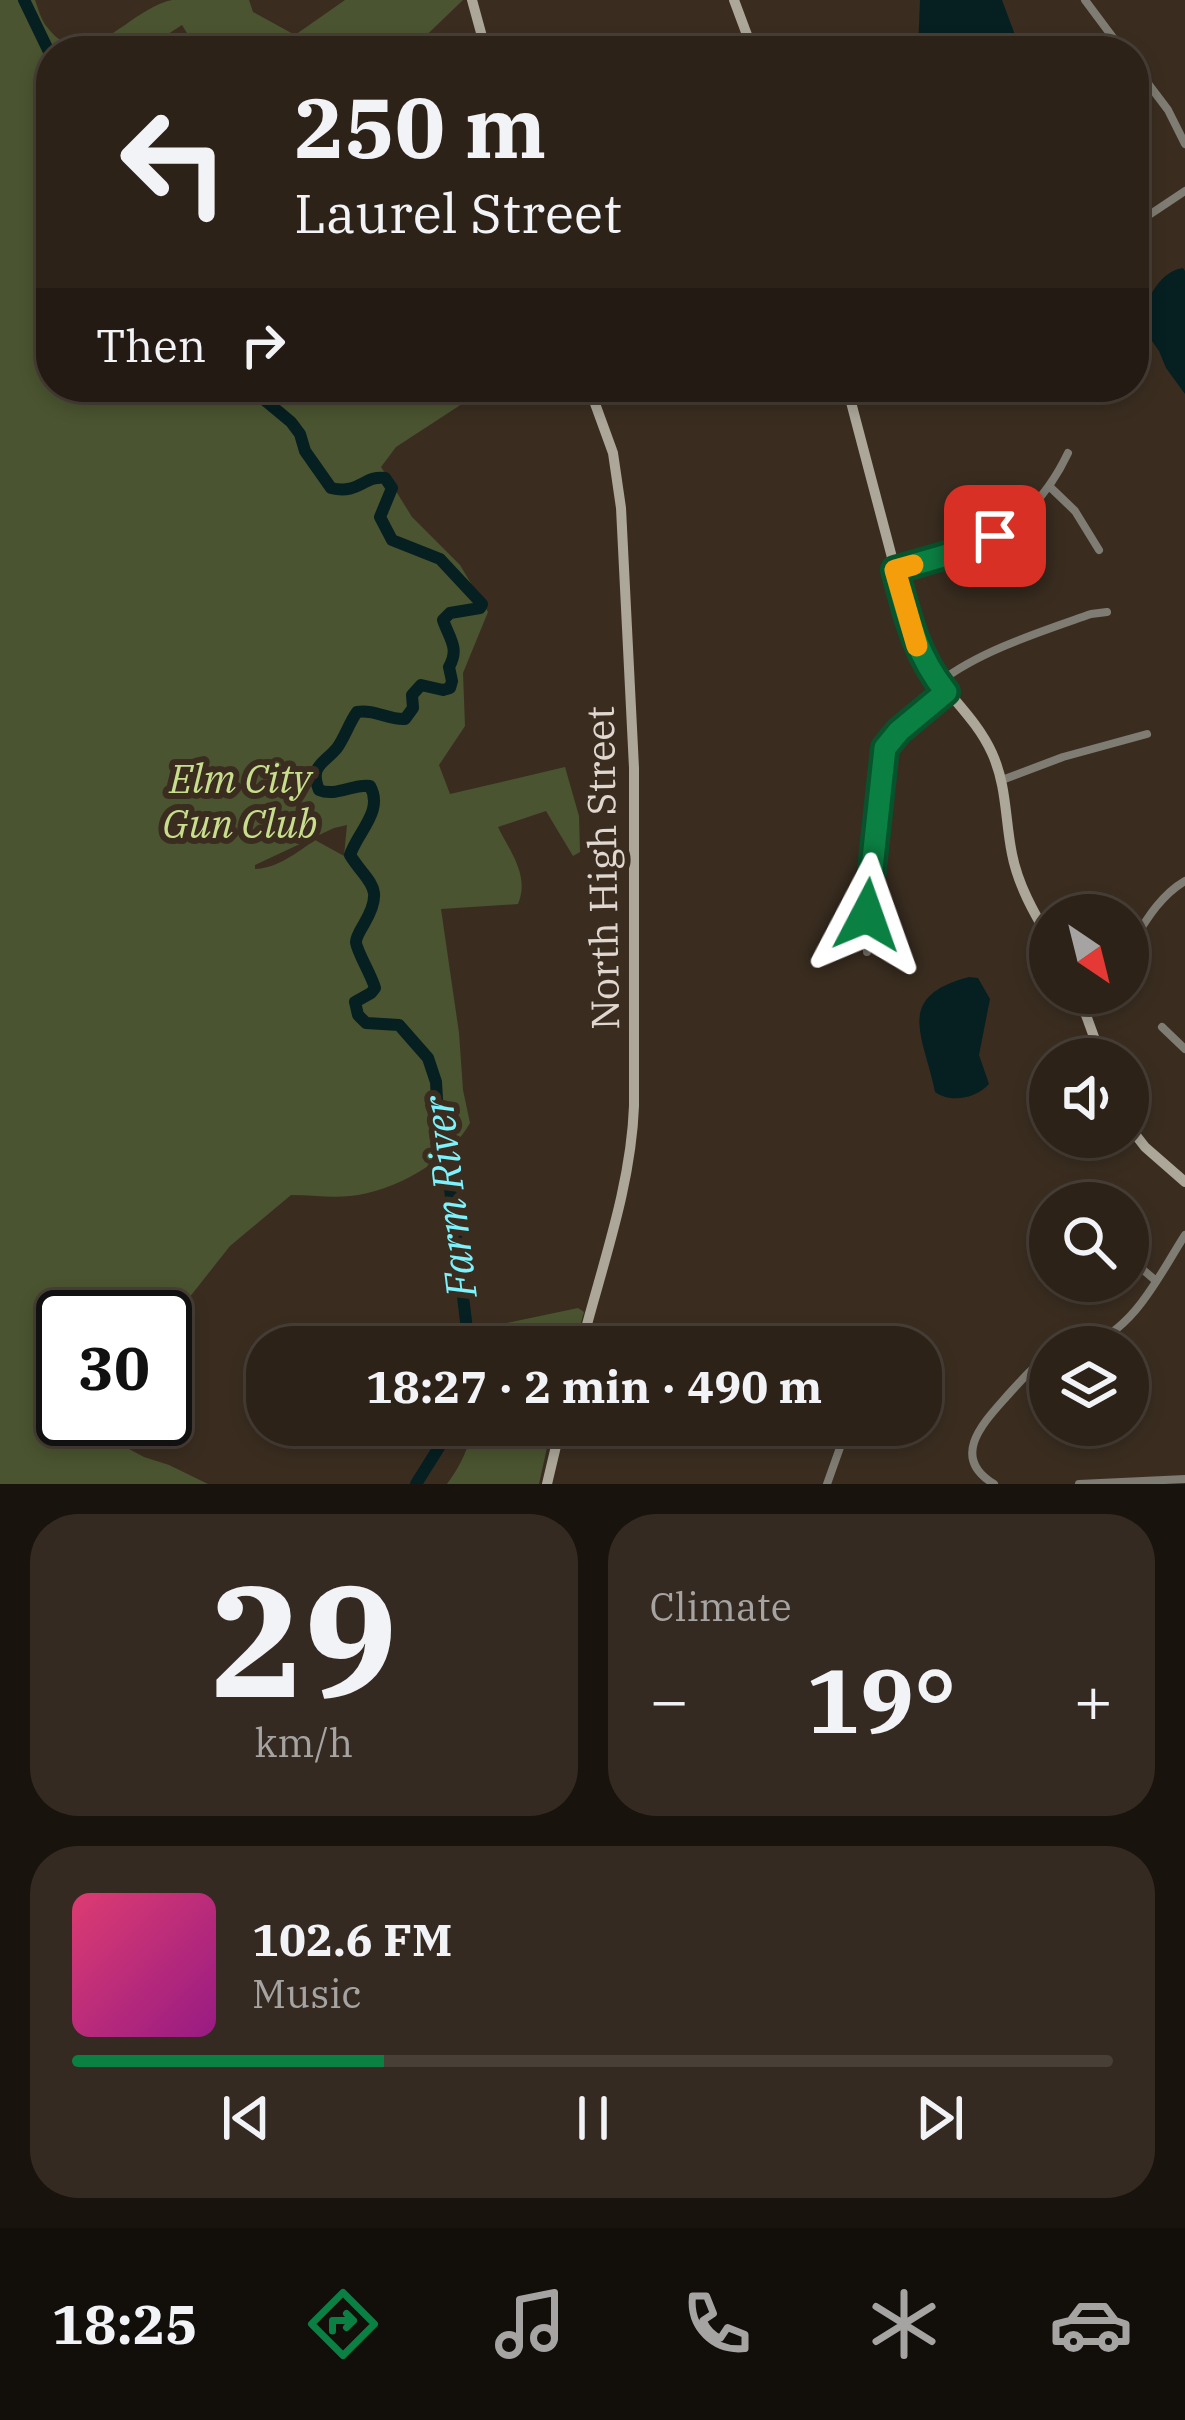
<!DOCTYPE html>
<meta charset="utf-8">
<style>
body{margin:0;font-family:"IBM Plex Serif",serif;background:#342a21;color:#f1f3f6;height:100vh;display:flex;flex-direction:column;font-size:45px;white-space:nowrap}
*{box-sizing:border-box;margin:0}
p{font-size:39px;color:#a6a4a2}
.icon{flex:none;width:66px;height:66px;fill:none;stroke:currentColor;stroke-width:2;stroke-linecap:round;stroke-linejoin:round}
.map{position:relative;height:1484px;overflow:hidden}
.side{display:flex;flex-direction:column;gap:30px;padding:30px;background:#18130d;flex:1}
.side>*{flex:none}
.guide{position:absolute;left:36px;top:36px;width:1113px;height:366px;border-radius:48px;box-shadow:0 6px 18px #0003,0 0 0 3px #483f37;background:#2c2218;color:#f1f3f6;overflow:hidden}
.needle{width:78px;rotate:145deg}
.controls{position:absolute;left:1029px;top:894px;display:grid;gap:24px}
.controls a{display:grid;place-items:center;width:120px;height:120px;border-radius:50%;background:#2c2218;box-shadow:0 6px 18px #0003,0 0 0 3px #483f37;font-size:60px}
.speed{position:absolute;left:36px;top:1290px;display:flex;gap:24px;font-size:60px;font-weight:700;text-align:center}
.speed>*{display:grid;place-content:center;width:156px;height:156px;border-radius:50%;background:#2c2218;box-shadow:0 6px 18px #0003,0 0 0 3px #483f37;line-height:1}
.speed .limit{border:6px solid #111;border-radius:18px;background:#fff;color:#111}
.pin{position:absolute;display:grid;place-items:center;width:102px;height:102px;color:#fff;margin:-51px;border-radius:24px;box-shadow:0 6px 18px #0006}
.me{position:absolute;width:132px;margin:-66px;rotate:4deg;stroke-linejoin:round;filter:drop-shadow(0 0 9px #0008)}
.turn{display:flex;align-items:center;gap:42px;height:252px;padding:0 60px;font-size:54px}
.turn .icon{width:156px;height:156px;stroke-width:2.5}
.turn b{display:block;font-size:84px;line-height:102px}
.then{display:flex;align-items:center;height:114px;padding:0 60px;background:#0003;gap:24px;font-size:45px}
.big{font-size:90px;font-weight:700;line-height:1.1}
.side .tile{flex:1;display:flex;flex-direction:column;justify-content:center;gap:18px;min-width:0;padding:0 42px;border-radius:48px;background:#342a21}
.side .dial{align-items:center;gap:0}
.dial b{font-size:156px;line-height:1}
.song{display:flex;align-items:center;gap:36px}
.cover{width:144px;height:144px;border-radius:18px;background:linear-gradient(135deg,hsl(340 70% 55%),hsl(310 70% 35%))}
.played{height:12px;border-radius:6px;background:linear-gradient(90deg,#0b8043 30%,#483f37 30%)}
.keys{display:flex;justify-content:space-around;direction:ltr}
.heat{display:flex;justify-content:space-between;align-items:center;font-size:66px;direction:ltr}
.side .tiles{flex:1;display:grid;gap:30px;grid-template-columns:1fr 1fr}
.tile:last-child{grid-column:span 2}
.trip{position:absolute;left:246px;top:1326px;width:696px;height:120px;border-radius:48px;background:#2c2218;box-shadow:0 6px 18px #0003,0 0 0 3px #483f37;font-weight:700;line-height:120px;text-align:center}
.menu{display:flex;height:192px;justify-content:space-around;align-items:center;background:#120e0a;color:#a6a4a2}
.menu .icon{width:84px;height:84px}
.menu .active{color:#0b8043}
.menu b{font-size:54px;color:#f1f3f6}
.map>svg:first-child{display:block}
</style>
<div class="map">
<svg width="1185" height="1484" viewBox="0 0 1185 1484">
<rect width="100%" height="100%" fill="#3a2d20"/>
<path fill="#4a5430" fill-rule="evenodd" d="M 0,0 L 35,0 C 38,8 41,20 47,27 C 86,79 129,8 172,0 C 196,0 225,0 249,0 L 253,12 L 295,35 L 345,0 L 463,0 L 410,51 L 198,51 L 182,25 L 142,51 L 51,51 L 51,387 L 357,387 L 362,398 L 388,387 L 424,387 L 429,399 L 463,387 L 488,387 L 396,447 L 381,467 L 412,517 L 460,565 L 488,612 L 463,673 L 465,726 L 439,765 L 450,794 L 565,767 L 579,816 L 580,852 L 573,856 L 546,811 L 498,827 C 510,852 530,875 518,904 L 441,909 L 459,1033 L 463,1090 L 470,1123 C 449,1161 393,1192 350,1196 C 331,1198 310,1195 291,1195 L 230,1246 L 185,1303 L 165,1319 L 63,1317 L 63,1365 L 42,1400 L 63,1413 L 63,1419 L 73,1419 L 144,1457 L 169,1465 L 208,1484 L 0,1484 ZM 347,825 L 344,856 L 315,840 C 296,853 278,868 255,869 L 255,865 L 334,828 Z
M 578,1308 L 584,1312 L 574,1347 L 488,1347 L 492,1326 Z
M 473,1425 L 552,1425 L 539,1484 L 447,1484 C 461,1465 469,1448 473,1425 Z"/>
<path fill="#061f21" d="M 920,0 L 1002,0 L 1015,35 L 1015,51 L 918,51 Z
M 1183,268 L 1185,271 L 1185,394 L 1166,368 L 1159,351 L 1147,334 L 1147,329 L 1138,328 C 1144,305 1157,272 1183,268 Z
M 969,977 L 978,978 L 990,999 L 979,1055 L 989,1084 C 976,1099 950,1103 935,1092 C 924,1036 893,997 969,977 Z"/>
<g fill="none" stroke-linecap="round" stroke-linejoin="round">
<path stroke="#061f21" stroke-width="12" d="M 24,0 L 51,56
M 249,387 L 291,422 L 300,434 L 305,451 L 331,488 C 359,495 364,475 385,478 L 392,488 L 380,517 L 392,540 L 440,559 L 482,604 L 480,608 L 450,613 L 443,620 C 449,638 460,648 449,667 L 452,681 L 450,688 L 443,690 L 421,685 L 412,695 L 413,708 L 405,719 C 388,720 375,709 357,712 C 349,723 345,737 337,748 C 324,764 309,765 319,790 C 336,797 352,784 370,786 C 384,811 358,831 350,855 C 368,884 386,886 364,924 C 361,929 356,937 356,942 C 356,950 372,976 375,988 L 371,993 L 355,1002 L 358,1015 L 366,1023 L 399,1025 L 428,1058 L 436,1082 L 438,1117 L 448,1172 L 468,1338 L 466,1347
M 416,1484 L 453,1425"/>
<path stroke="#7f7c73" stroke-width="8" d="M 1085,0 L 1123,51
M 1134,65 L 1168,110 L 1185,144
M 1134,225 L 1185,191
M 1049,486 L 1075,511 L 1099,550
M 895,570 C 975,546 1029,535 1068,453
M 940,682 C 979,651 1043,631 1091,614 L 1107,612
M 1002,780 L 1063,757 L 1147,734
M 1128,949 C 1144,924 1159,896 1185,881
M 867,952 L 867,902 L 885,748 L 894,736 L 946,692
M 1162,1027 L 1185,1049
M 1128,1257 L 1155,1280
M 1085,1347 C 1135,1329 1158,1277 1185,1235
M 827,1484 L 842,1442 L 842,1425
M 994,1484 C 949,1457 984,1422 1007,1396 C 1021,1381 1033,1366 1050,1355
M 1079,1484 L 1185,1479"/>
<path stroke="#aca799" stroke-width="10" d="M 472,0 L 486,51
M 734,0 L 753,51
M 847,387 L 913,637 C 932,685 972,709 992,753 C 1007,786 1005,820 1012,854 C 1018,885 1034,913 1050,940
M 1078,993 L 1102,1059
M 1128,1125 L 1145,1147 L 1185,1182
M 581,1347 C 601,1268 631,1188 634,1106 L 634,768 L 621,508 L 613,453 L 589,387
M 547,1484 L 561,1425"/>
</g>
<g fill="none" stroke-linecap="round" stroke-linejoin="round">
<g stroke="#07532c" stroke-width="30">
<path id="route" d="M 867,915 L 885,748 L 899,731 L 946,692 C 916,655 907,615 895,570 L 961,551 L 995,536"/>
</g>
<use href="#route" stroke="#0b8043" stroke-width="21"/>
<path stroke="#f59e0b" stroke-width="21" d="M 913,565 L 895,570 L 917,646"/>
</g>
<g text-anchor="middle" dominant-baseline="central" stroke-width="12" stroke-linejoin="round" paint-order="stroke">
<g font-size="39" font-style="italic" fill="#c7de8d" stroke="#3a2d20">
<text x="240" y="778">Elm City<tspan x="240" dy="45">Gun Club</tspan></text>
</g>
<g font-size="39" fill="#e0d8d0" stroke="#3a2d20">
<text transform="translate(602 868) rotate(-91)">North High Street</text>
</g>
<g font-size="42" font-style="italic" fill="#7cf2fc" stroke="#3a2d20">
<text transform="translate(449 1197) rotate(-97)">Farm River</text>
</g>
</g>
</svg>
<div class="controls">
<a><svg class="needle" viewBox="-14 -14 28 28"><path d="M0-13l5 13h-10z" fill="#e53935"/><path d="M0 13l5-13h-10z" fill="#a6a4a2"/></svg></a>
<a><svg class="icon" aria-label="sound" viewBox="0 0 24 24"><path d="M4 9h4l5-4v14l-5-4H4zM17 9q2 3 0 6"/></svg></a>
<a><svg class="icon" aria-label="search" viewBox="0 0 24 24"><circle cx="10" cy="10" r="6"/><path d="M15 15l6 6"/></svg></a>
<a><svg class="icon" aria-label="layers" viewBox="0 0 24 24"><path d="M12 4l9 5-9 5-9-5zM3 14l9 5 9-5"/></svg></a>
</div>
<div class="speed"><div class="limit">30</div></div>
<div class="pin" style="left:995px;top:536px;background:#d93025"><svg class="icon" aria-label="arrive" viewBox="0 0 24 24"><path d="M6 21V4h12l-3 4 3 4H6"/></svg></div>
<svg class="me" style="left:867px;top:915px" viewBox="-20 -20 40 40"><path d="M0-17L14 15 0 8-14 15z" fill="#0b8043" stroke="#fff" stroke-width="4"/></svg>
<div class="trip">18:27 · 2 min · 490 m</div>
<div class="guide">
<div class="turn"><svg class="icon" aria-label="left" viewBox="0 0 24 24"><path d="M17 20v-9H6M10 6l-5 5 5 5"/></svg><div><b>250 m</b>Laurel Street</div></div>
<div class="then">Then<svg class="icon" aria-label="right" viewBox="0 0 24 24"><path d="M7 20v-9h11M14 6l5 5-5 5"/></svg></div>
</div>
</div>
<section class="side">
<div class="tiles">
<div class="tile dial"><b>29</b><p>km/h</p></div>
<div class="tile"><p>Climate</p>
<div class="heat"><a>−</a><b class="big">19°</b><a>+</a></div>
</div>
<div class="tile">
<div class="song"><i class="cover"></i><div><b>102.6 FM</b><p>Music</p></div></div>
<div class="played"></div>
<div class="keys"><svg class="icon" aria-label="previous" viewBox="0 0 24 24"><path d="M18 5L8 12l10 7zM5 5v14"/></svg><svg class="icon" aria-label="pause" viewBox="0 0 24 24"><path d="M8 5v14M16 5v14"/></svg><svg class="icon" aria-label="next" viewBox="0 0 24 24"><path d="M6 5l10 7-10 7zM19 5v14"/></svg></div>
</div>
</div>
</section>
<nav class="menu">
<b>18:25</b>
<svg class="icon active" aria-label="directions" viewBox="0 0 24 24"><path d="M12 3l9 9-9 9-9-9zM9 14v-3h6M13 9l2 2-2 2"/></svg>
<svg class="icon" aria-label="music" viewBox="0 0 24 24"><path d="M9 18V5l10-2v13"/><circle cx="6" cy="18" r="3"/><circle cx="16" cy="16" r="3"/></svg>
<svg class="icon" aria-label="phone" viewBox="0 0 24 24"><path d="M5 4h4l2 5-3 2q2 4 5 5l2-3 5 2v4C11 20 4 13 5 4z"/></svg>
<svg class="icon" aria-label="climate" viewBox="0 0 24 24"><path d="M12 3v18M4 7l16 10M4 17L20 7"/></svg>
<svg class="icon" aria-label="car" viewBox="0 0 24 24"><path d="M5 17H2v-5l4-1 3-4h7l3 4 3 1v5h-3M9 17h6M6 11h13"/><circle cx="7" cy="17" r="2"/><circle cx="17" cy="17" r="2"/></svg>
</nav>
